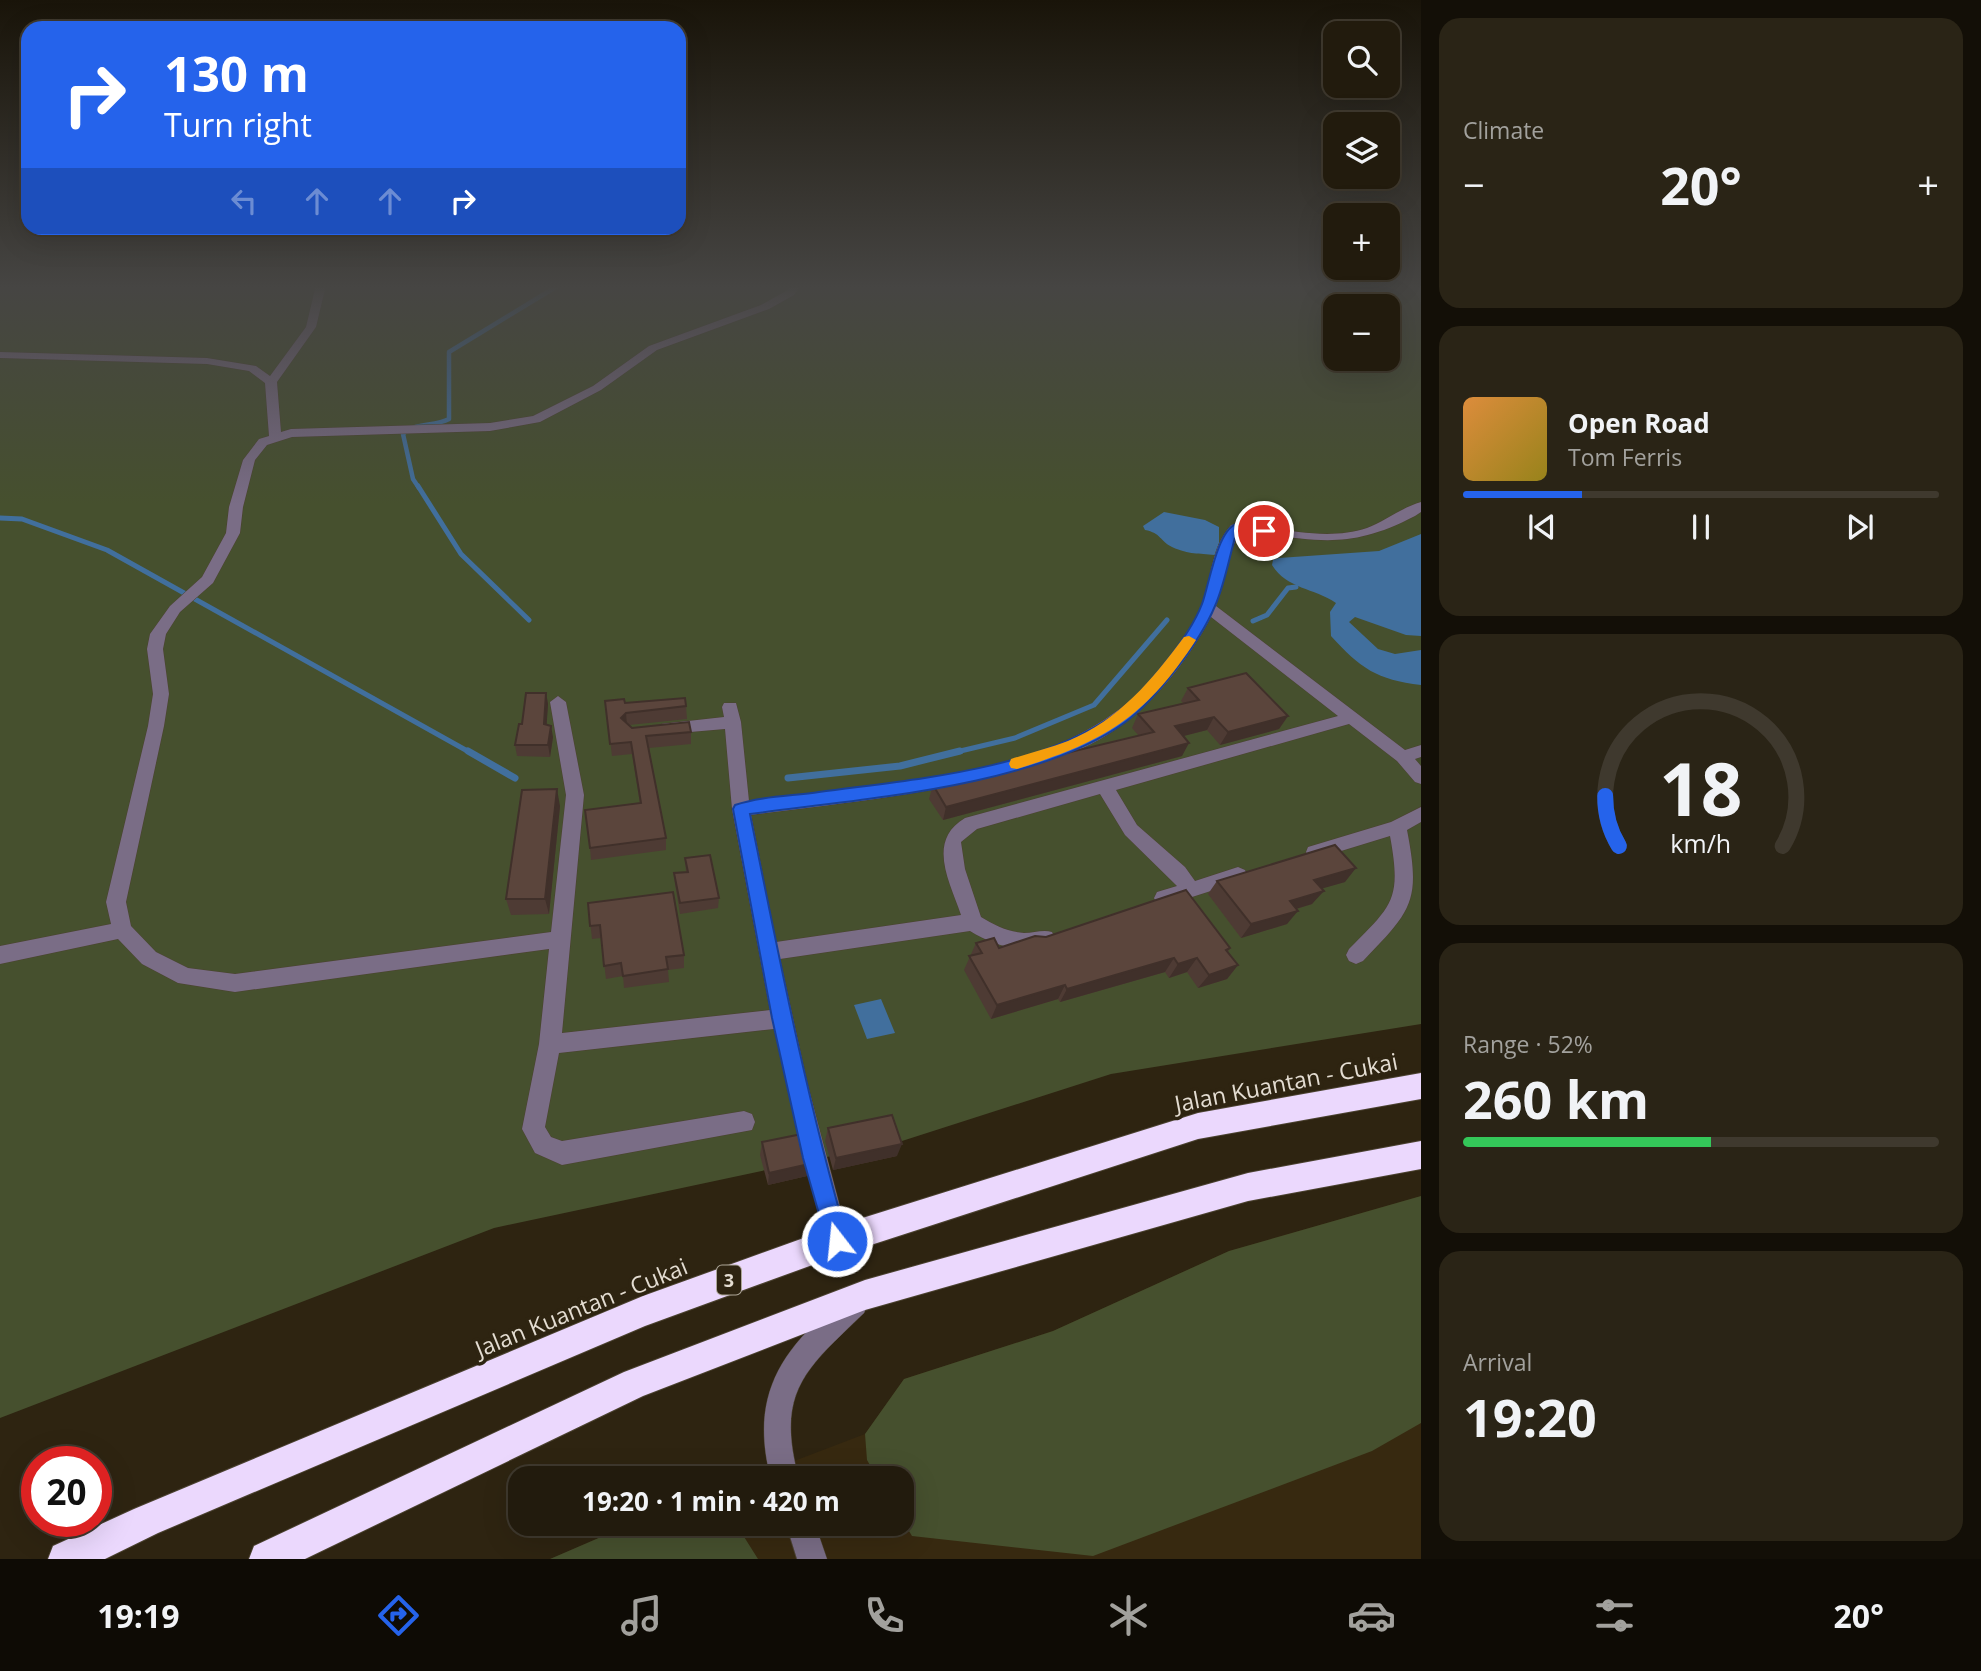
<!DOCTYPE html>
<meta charset="utf-8">
<style>
body{margin:0;font-family:"Open Sans",sans-serif;background:#2a2416;color:#f1f3f6;height:100vh;display:flex;flex-direction:column;font-size:26px;white-space:nowrap}
*{box-sizing:border-box;margin:0}
p{font-size:23px;color:#a2a19d}
.icon{flex:none;width:38px;height:38px;fill:none;stroke:currentColor;stroke-width:2;stroke-linecap:round;stroke-linejoin:round}
.map{position:relative;flex:1;overflow:hidden}
.sheet{display:flex;flex-direction:column;gap:18px;padding:18px;background:#130f07;width:560px}
.sheet>*{flex:none}
.guide{position:absolute;left:21px;top:21px;width:665px;height:214px;border-radius:21px;box-shadow:0 7px 28px #0002,0 0 0 2px #3f392e;background:#2563eb;color:#fff;overflow:hidden}
.tools{position:absolute;left:1323px;top:21px;display:grid;gap:14px}
.tools a{display:grid;place-items:center;width:77px;height:77px;border-radius:14px;background:#221b0d;box-shadow:0 7px 28px #0002,0 0 0 2px #3f392e;font-size:35px}
.speed{position:absolute;left:21px;top:1446px;display:flex;gap:14px;font-size:35px;font-weight:700;text-align:center}
.speed>*{display:grid;place-content:center;width:91px;height:91px;border-radius:50%;background:#221b0d;box-shadow:0 7px 28px #0002,0 0 0 2px #3f392e;line-height:1}
.speed .limit{border:10px solid #d22;background:#fff;color:#111}
.pin{position:absolute;display:grid;place-items:center;width:60px;height:60px;color:#fff;margin:-30px;border:4px solid #fff;border-radius:50%;box-shadow:0 2px 7px #0007}
.me{position:absolute;width:77px;margin:-38px;rotate:344deg;stroke-linejoin:round;filter:drop-shadow(0 0 5px #0008)}
.turn{display:flex;align-items:center;gap:24px;height:147px;padding:0 28px;font-size:32px}
.turn .icon{width:91px;height:91px;stroke-width:2.5}
.turn b{display:block;font-size:49px;line-height:60px}
.lanes{display:flex;align-items:center;height:66px;padding:0 28px;background:#0003;justify-content:center;gap:35px;direction:ltr}
.lanes .off{opacity:.35}
.big{font-size:52px;font-weight:700;line-height:1.1}
.sheet .tile{flex:1;display:flex;flex-direction:column;justify-content:center;gap:10px;min-width:0;padding:0 24px;border-radius:21px;background:#2a2416}
.sheet .dial{align-items:center;gap:0}
.dial svg{height:182px;overflow:visible;fill:none;stroke:#3f392e;stroke-width:7;stroke-linecap:round;text-anchor:middle}
.dial text{fill:#f1f3f6;stroke:none}
.song{display:flex;align-items:center;gap:21px}
.cover{width:84px;height:84px;border-radius:10px;background:linear-gradient(135deg,hsl(30 70% 55%),hsl(50 70% 35%))}
.played{height:7px;border-radius:4px;background:linear-gradient(90deg,#2563eb 25%,#3f392e 25%)}
.keys{display:flex;justify-content:space-around;direction:ltr}
.heat{display:flex;justify-content:space-between;align-items:center;font-size:38px;direction:ltr}
.charge{height:10px;border-radius:5px;background:linear-gradient(90deg,#34c759 52%,#3f392e 0)}
.trip{position:absolute;left:508px;top:1466px;width:406px;height:70px;border-radius:21px;background:#221b0d;box-shadow:0 7px 28px #0002,0 0 0 2px #3f392e;font-weight:700;line-height:70px;text-align:center}
.menu{display:flex;height:112px;justify-content:space-around;align-items:center;background:#0e0b05;color:#a2a19d}
.menu .icon{width:49px;height:49px}
.menu .selected{color:#2563eb}
.menu b{font-size:32px;color:#f1f3f6}
main{display:flex;flex:1;min-height:0}
.map>svg:first-child{display:block}
</style>
<main>
<div class="map">
<svg width="1421" height="1559" viewBox="0 0 1421 1559">
<rect width="100%" height="100%" fill="#2e2411"/>
<path fill="#372910" d="M 1421,1196 L 1421,1559 L 550,1559 L 631,1524 L 901,1524 L 901,1479 L 747,1479 L 865,1434 L 904,1379 L 1053,1331 L 1229,1251 Z"/>
<path fill="#46502e" fill-rule="evenodd" d="M 0,285 L 1421,285 L 1421,1024 L 1111,1074 L 902,1141 L 494,1228 L 0,1418 ZM 1335,306 L 1388,306 L 1388,359 L 1335,359 Z
M 1421,1196 L 1421,1423 L 1372,1451 L 1093,1556 L 912,1536 L 901,1518 L 901,1479 L 878,1479 L 867,1460 L 865,1434 L 904,1379 L 1053,1331 L 1229,1251 Z
M 631,1524 L 717,1524 L 741,1532 L 758,1559 L 550,1559 Z"/>
<path fill="#416f9d" d="M 1164,512 L 1205,520 L 1219,527 L 1219,543 L 1215,555 C 1198,553 1190,555 1172,547 C 1160,541 1161,533 1145,530 L 1143,526 Z
M 1421,534 L 1421,636 L 1406,635 L 1355,617 L 1349,622 L 1378,649 L 1395,654 L 1421,650 L 1421,685 C 1377,680 1360,668 1331,636 L 1330,612 L 1336,603 C 1314,588 1287,589 1272,565 L 1273,560 L 1279,558 L 1379,551 Z
M 881,999 L 895,1033 L 867,1039 L 854,1005 Z"/>
<g fill="none" stroke-linecap="round" stroke-linejoin="round">
<path stroke="#416f9d" stroke-width="4.5" d="M 419,488 L 413,479 L 403,434 C 415,422 434,427 449,419 L 449,352 L 559,285"/>
<path stroke="#416f9d" stroke-width="5" d="M 418,486 L 461,554 L 529,620
M 0,518 L 22,519 L 107,550 L 471,753
M 1253,621 L 1267,615 L 1288,588 L 1296,587
M 952,753 L 1015,738 L 1094,705 L 1167,620"/>
<path stroke="#416f9d" stroke-width="7" d="M 468,751 L 515,778
M 788,778 L 900,766 L 960,751"/>
<g stroke="#4b4230" stroke-width="1">
<path id="minor" d="M 316,285 L 326,285 L 316,327 L 277,382 L 281,432 L 291,429 L 490,423 L 533,416 L 593,386 L 649,346 L 761,305 L 786,291 L 791,285 L 801,285 L 794,295 L 769,309 L 657,350 L 601,390 L 540,422 L 490,431 L 292,437 L 267,445 L 255,460 L 243,507 L 240,533 L 213,583 L 180,612 L 166,634 L 163,649 L 169,694 L 164,726 L 126,902 L 131,926 L 156,952 L 188,968 L 235,974 L 551,932 L 566,795 L 550,702 L 558,696 L 566,702 L 584,795 L 562,1033 L 770,1010 L 732,809 L 725,729 L 667,734 L 661,732 L 659,728 L 661,724 L 724,717 L 722,707 L 724,703 L 736,703 L 741,722 L 749,801 C 881,784 1069,783 1159,671 C 1175,651 1193,628 1202,604 C 1212,577 1211,548 1231,525 L 1236,524 C 1278,527 1325,542 1367,528 C 1385,521 1403,507 1421,502 L 1421,512 L 1415,516 C 1344,553 1314,538 1240,532 L 1229,554 L 1216,606 L 1405,750 L 1421,745 L 1421,757 L 1415,759 L 1421,766 L 1421,784 L 1415,782 L 1397,761 L 1349,724 L 1116,790 L 1137,825 L 1185,867 L 1195,881 L 1238,867 L 1245,870 L 1247,875 L 1245,880 L 1164,906 L 1157,904 L 1154,898 L 1157,892 L 1177,886 L 1125,835 L 1100,794 L 977,829 L 961,842 L 965,869 L 981,917 C 994,925 1008,932 1024,933 C 1034,933 1043,929 1052,932 L 1055,938 L 1052,944 C 1023,954 996,947 970,931 L 780,959 L 807,1082 L 849,1241 L 846,1250 L 837,1253 L 828,1250 L 825,1241 L 774,1029 L 559,1053 L 545,1127 L 551,1137 L 562,1141 L 744,1111 L 752,1114 L 755,1122 L 752,1130 L 562,1165 L 535,1153 L 522,1129 L 539,1044 L 549,949 L 235,992 L 178,983 L 142,964 L 118,939 L 0,964 L 0,946 L 111,924 L 106,902 L 148,726 L 153,694 L 147,649 L 150,634 L 170,606 L 202,577 L 226,533 L 229,507 L 243,460 L 259,439 L 269,436 L 265,383 L 249,371 L 207,364 L 0,358 L 0,352 L 207,358 L 256,366 L 270,376 L 306,327 ZM 1211,617 L 1338,716 L 965,818 C 926,841 950,882 961,915 L 776,942 L 751,815 C 841,803 931,795 1018,770 C 1049,762 1080,752 1107,735 C 1152,707 1186,663 1211,617 Z
M 1421,807 L 1421,822 L 1407,830 C 1421,902 1412,910 1363,961 L 1356,964 L 1349,961 L 1346,955 L 1349,949 C 1392,905 1402,901 1390,836 L 1315,859 L 1308,857 L 1306,852 L 1308,847 L 1391,822 Z
M 855,1291 L 864,1295 L 868,1304 L 864,1313 C 806,1369 775,1391 799,1479 L 771,1479 C 753,1411 770,1364 821,1318 C 832,1308 842,1297 855,1291 Z
M 786,1524 L 815,1524 L 827,1559 L 797,1559 Z"/>
</g>
<g stroke="#4b4230" stroke-width="2">
<path id="highway" d="M 1421,1073 L 1421,1099 L 1198,1139 L 837,1256 L 645,1326 L 158,1533 L 105,1559 L 48,1559 L 53,1546 L 134,1509 L 643,1296 L 837,1226 L 1198,1113 Z
M 1421,1141 L 1421,1169 L 1248,1201 L 865,1310 L 643,1396 L 305,1559 L 249,1559 L 254,1546 L 624,1372 L 865,1280 L 1248,1173 Z"/>
</g>
<use href="#minor" fill="#7a6d86" fill-rule="evenodd"/>
<use href="#highway" fill="#ebd8fd" fill-rule="evenodd"/>
</g>
<path fill="#4e3b34" d="M 1188,688 L 1288,716 L 1279,729 L 1220,745 L 1207,730 L 1183,736 L 1182,756 L 943,820 L 929,799 L 933,785 L 1139,736 L 1132,728 L 1138,714 L 1183,703 L 1181,701 Z
M 546,693 L 548,704 L 546,725 L 553,737 L 550,757 L 517,756 L 515,745 Z
M 605,701 L 625,703 L 686,706 L 687,719 L 629,725 L 632,728 L 691,732 L 691,744 L 649,748 L 666,838 L 666,850 L 591,860 L 590,848 L 640,803 L 632,754 L 612,756 Z
M 560,806 L 549,914 L 511,915 L 506,899 Z
M 685,858 L 719,898 L 718,908 L 680,914 L 675,884 L 674,873 L 686,872 Z
M 1217,881 L 1345,882 L 1322,888 L 1312,904 L 1296,909 L 1287,924 L 1241,938 L 1208,894 Z
M 588,903 L 684,955 L 684,968 L 668,970 L 669,982 L 624,988 L 623,976 L 606,979 L 601,938 L 592,939 Z
M 976,943 L 999,948 L 1230,948 L 1228,952 L 1238,965 L 1227,979 L 1198,988 L 1187,972 L 1169,978 L 1165,972 L 1060,1002 L 1058,999 L 991,1019 L 964,970 Z
M 828,1128 L 897,1156 L 833,1170 L 825,1141 Z
M 762,1142 L 809,1164 L 807,1176 L 768,1185 L 760,1155 Z"/>
<path fill="#40302a" d="M 546,693 L 548,704 L 546,735 L 544,724 Z
M 626,713 L 627,725 L 621,718 Z
M 1288,716 L 1279,729 L 1220,745 L 1228,732 Z
M 1214,717 L 1207,730 L 1168,740 L 1175,726 Z
M 551,726 L 553,737 L 550,757 L 548,745 Z
M 1189,743 L 1182,756 L 943,820 L 946,807 Z
M 557,789 L 560,806 L 549,914 L 545,899 Z
M 1356,868 L 1345,882 L 1303,894 L 1314,880 Z
M 1324,891 L 1312,904 L 1279,914 L 1290,901 Z
M 1298,911 L 1287,924 L 1241,938 L 1251,924 Z
M 1174,958 L 1165,972 L 1060,1002 L 1067,989 Z
M 1197,958 L 1187,972 L 1169,978 L 1178,964 Z
M 1238,965 L 1227,979 L 1198,988 L 1209,975 Z
M 1065,985 L 1058,999 L 991,1019 L 997,1005 Z
M 902,1144 L 897,1156 L 833,1170 L 836,1158 Z
M 809,1164 L 807,1176 L 768,1185 L 769,1173 Z"/>
<path fill="#5b453c" stroke="#40302a" stroke-width="2" d="M 1246,673 L 1288,716 L 1228,732 L 1214,717 L 1175,726 L 1189,743 L 946,807 L 933,785 L 1154,732 L 1138,714 L 1199,700 L 1188,688 Z
M 526,693 L 546,693 L 544,724 L 551,726 L 548,745 L 515,745 L 519,724 L 522,724 Z
M 685,698 L 686,706 L 626,713 L 621,718 L 632,728 L 689,722 L 691,732 L 646,736 L 666,838 L 590,848 L 585,810 L 641,803 L 631,742 L 610,744 L 605,701 L 624,699 L 625,703 Z
M 557,789 L 545,899 L 506,899 L 522,790 Z
M 1335,845 L 1356,868 L 1314,880 L 1324,891 L 1290,901 L 1298,911 L 1251,924 L 1217,881 Z
M 710,855 L 719,898 L 680,903 L 674,873 L 688,872 L 685,858 Z
M 1186,890 L 1230,948 L 1226,950 L 1238,965 L 1209,975 L 1197,958 L 1178,964 L 1174,958 L 1067,989 L 1065,985 L 997,1005 L 969,956 L 982,953 L 976,943 L 994,938 L 999,948 L 1035,936 L 1046,937 Z
M 673,892 L 684,955 L 666,957 L 668,969 L 623,976 L 621,963 L 604,966 L 600,925 L 590,926 L 588,903 Z
M 892,1115 L 902,1144 L 836,1158 L 828,1128 Z
M 802,1134 L 809,1164 L 769,1173 L 762,1142 Z"/>
<linearGradient id="sky" x2="0" y2="1"><stop stop-color="#191409"/><stop offset="0.57" stop-color="#464543"/><stop offset="1" stop-color="#464543" stop-opacity="0"/></linearGradient>
<rect width="1421" height="504" fill="url(#sky)"/>
<path fill="#2563eb" stroke="#184099" stroke-width="2" d="M 1236,524 L 1264,528 L 1270,531 L 1264,535 L 1239,532 L 1236,534 C 1229,558 1225,583 1215,606 C 1200,642 1156,700 1124,723 C 1035,787 860,799 750,814 C 779,957 807,1101 848,1241 L 845,1249 L 837,1252 L 829,1249 L 803,1158 L 772,1018 L 733,809 L 735,805 C 761,796 792,796 819,792 C 914,779 1033,771 1114,715 C 1143,694 1189,638 1202,604 C 1209,585 1217,531 1236,524 Z"/>
<path fill="#f59e0b" d="M 1189,636 L 1196,640 C 1145,718 1104,742 1017,769 L 1011,768 L 1009,764 L 1011,759 C 1030,753 1050,748 1068,741 C 1119,720 1152,680 1184,637 Z"/>
<g text-anchor="middle" dominant-baseline="central" stroke-width="7" stroke-linejoin="round" paint-order="stroke">
<rect fill="#2e2411" stroke="#ada698" stroke-width="2" x="717" y="1265.5" width="24" height="29" rx="5"/>
<g font-size="18" font-weight="bold" fill="#e4ddd2">
<text x="729" y="1280">3</text>
</g>
<g font-size="23" fill="#e4ddd2" stroke="#2e2411">
<text transform="translate(1286 1082) rotate(-11)">Jalan Kuantan - Cukai</text>
<text transform="translate(581 1307) rotate(-22)">Jalan Kuantan - Cukai</text>
</g>
</g>
</svg>
<div class="tools">
<a><svg class="icon" aria-label="search" viewBox="0 0 24 24"><circle cx="10" cy="10" r="6"/><path d="M15 15l6 6"/></svg></a>
<a><svg class="icon" aria-label="layers" viewBox="0 0 24 24"><path d="M12 4l9 5-9 5-9-5zM3 14l9 5 9-5"/></svg></a>
<a>+</a>
<a>−</a>
</div>
<div class="speed"><div class="limit">20</div></div>
<div class="pin" style="left:1264px;top:531px;background:#d93025"><svg class="icon" aria-label="arrive" viewBox="0 0 24 24"><path d="M6 21V4h12l-3 4 3 4H6"/></svg></div>
<svg class="me" style="left:837px;top:1241px" viewBox="-20 -20 40 40"><circle r="17" fill="#2563eb" stroke="#fff" stroke-width="3"/><path d="M0-11L8 9 0 5-8 9z" fill="#fff"/></svg>
<div class="trip">19:20 · 1 min · 420 m</div>
<div class="guide">
<div class="turn"><svg class="icon" aria-label="right" viewBox="0 0 24 24"><path d="M7 20v-9h11M14 6l5 5-5 5"/></svg><div><b>130 m</b>Turn right</div></div>
<div class="lanes"><svg class="icon off" aria-label="left" viewBox="0 0 24 24"><path d="M17 20v-9H6M10 6l-5 5 5 5"/></svg><svg class="icon off" aria-label="ahead" viewBox="0 0 24 24"><path d="M12 20V5M6 11l6-6 6 6"/></svg><svg class="icon off" aria-label="ahead" viewBox="0 0 24 24"><path d="M12 20V5M6 11l6-6 6 6"/></svg><svg class="icon" aria-label="right" viewBox="0 0 24 24"><path d="M7 20v-9h11M14 6l5 5-5 5"/></svg></div>
</div>
</div>
<section class="sheet">
<div class="tile"><p>Climate</p>
<div class="heat"><a>−</a><b class="big">20°</b><a>+</a></div>
</div>
<div class="tile">
<div class="song"><i class="cover"></i><div><b>Open Road</b><p>Tom Ferris</p></div></div>
<div class="played"></div>
<div class="keys"><svg class="icon" aria-label="previous" viewBox="0 0 24 24"><path d="M18 5L8 12l10 7zM5 5v14"/></svg><svg class="icon" aria-label="pause" viewBox="0 0 24 24"><path d="M8 5v14M16 5v14"/></svg><svg class="icon" aria-label="next" viewBox="0 0 24 24"><path d="M6 5l10 7-10 7zM19 5v14"/></svg></div>
</div>
<div class="tile dial"><svg viewBox="0 0 100 80">
<path d="M14 69A42 42 0 1 1 86 69"/>
<path d="M14 69A42 42 0 0 1 8 47" stroke="#2563eb"/>
<text x="50" y="56" font-size="32" font-weight="700">18</text>
<text x="50" y="72" font-size="11">km/h</text>
</svg></div>
<div class="tile"><p>Range · 52%</p><b class="big">260 km</b><div class="charge"></div></div>
<div class="tile"><p>Arrival</p><b class="big">19:20</b></div>
</section>
</main>
<nav class="menu">
<b>19:19</b>
<svg class="icon selected" aria-label="directions" viewBox="0 0 24 24"><path d="M12 3l9 9-9 9-9-9zM9 14v-3h6M13 9l2 2-2 2"/></svg>
<svg class="icon" aria-label="music" viewBox="0 0 24 24"><path d="M9 18V5l10-2v13"/><circle cx="6" cy="18" r="3"/><circle cx="16" cy="16" r="3"/></svg>
<svg class="icon" aria-label="phone" viewBox="0 0 24 24"><path d="M5 4h4l2 5-3 2q2 4 5 5l2-3 5 2v4C11 20 4 13 5 4z"/></svg>
<svg class="icon" aria-label="climate" viewBox="0 0 24 24"><path d="M12 3v18M4 7l16 10M4 17L20 7"/></svg>
<svg class="icon" aria-label="car" viewBox="0 0 24 24"><path d="M5 17H2v-5l4-1 3-4h7l3 4 3 1v5h-3M9 17h6M6 11h13"/><circle cx="7" cy="17" r="2"/><circle cx="17" cy="17" r="2"/></svg>
<svg class="icon" aria-label="filters" viewBox="0 0 24 24"><path d="M4 7h16M4 17h16"/><circle cx="9" cy="7" r="2"/><circle cx="15" cy="17" r="2"/></svg>
<b>20°</b>
</nav>
